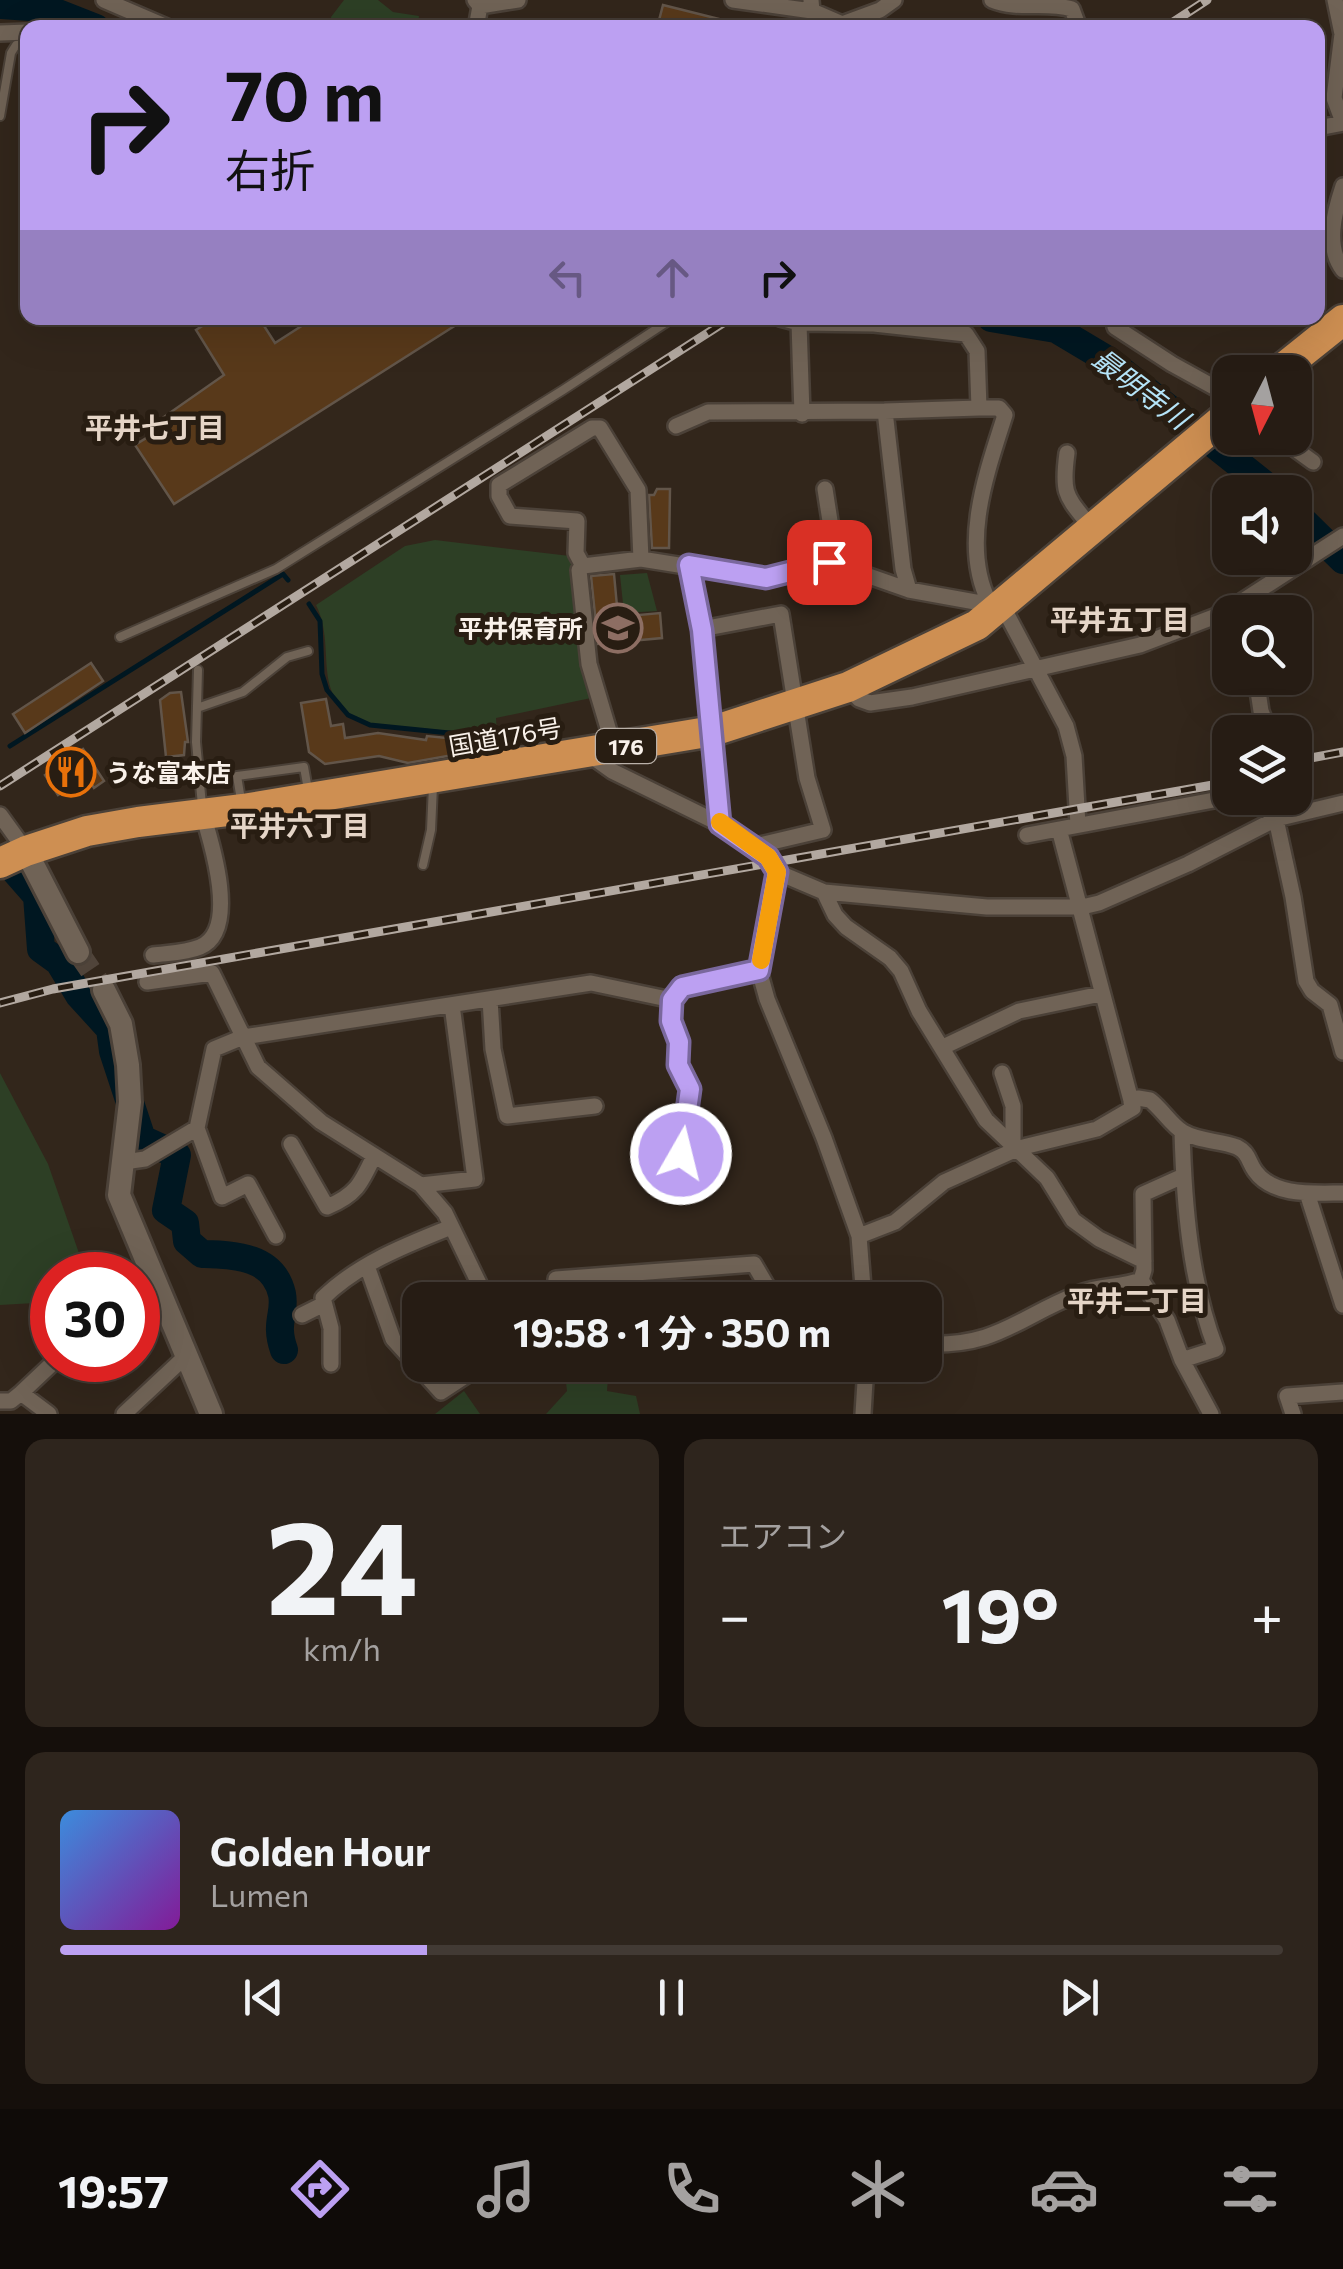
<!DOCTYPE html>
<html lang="ja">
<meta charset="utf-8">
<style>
body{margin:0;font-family:Commissioner,"Noto Sans JP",sans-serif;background:#2e251d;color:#f1f3f6;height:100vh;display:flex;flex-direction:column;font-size:38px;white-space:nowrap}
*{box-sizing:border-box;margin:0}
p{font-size:32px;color:#a4a1a0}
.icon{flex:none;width:55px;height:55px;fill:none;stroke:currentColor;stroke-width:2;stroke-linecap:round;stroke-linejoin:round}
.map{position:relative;height:1414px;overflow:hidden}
.sheet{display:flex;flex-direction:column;gap:25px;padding:25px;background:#150f0b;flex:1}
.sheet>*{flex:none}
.hud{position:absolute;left:20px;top:20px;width:1305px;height:305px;border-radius:20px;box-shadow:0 10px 40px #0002,0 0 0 2px #423a34;background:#bca0f2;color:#111;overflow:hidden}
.needle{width:65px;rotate:186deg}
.controls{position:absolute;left:1212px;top:355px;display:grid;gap:20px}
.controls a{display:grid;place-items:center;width:100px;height:100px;border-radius:20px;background:#261c14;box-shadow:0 10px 40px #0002,0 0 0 2px #423a34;font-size:50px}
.speed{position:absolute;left:30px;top:1252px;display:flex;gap:20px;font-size:50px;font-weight:700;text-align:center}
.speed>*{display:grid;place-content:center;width:130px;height:130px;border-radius:50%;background:#261c14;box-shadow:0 10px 40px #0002,0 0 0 2px #423a34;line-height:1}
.speed .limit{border:15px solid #d22;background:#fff;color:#111}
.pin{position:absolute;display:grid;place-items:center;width:85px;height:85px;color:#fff;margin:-42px;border-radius:20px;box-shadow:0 5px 15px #0006}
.me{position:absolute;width:110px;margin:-55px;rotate:8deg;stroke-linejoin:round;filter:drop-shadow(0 0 8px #0008)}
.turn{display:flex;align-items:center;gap:35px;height:210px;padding:0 40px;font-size:45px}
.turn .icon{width:130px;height:130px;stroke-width:2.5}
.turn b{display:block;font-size:70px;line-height:85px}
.lanes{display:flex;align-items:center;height:95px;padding:0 40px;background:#0003;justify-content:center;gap:50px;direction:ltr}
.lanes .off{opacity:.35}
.big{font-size:75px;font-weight:700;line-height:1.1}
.sheet .card{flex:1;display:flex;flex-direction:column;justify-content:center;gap:15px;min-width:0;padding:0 35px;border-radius:20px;background:#2e251d}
.sheet .dial{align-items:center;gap:0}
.dial b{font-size:130px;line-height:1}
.song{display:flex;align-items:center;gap:30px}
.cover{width:120px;height:120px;border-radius:15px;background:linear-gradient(135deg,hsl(210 70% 55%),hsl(290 70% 35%))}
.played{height:10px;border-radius:5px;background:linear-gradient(90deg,#bca0f2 30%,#423a34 30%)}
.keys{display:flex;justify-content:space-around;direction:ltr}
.heat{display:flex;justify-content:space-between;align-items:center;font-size:55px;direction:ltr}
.sheet .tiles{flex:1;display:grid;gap:25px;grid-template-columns:1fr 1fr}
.card:last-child{grid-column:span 2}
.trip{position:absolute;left:402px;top:1282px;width:540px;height:100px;border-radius:20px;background:#261c14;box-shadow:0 10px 40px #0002,0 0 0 2px #423a34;font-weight:700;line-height:100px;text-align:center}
.tabs{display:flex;height:160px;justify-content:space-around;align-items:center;background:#0f0b08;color:#a4a1a0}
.tabs .icon{width:70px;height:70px}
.tabs .on{color:#bca0f2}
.tabs b{font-size:45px;color:#f1f3f6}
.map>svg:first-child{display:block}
</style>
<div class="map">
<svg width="1343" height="1414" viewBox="0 0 1343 1414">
<rect width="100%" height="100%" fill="#32261b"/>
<path fill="#2d3f25" d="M 344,0 L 378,0 L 393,12 L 419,16 L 418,25 L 332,25 L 331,17 Z
M 435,540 L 570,556 L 582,667 L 591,698 L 496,718 L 497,735 L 372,724 C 305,702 339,651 316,605 L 405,546 Z
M 647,573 L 657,611 L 624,613 L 620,575 Z
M 0,1073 L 48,1164 L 81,1259 L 70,1275 L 52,1275 L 52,1302 L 0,1305 Z
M 564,1365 L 609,1365 L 607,1391 L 636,1396 L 640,1414 L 546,1414 L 567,1391 Z
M 464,1391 L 480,1414 L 435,1414 Z"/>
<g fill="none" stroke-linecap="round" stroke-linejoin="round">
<path stroke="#001721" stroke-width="5" d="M 309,604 L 320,621 L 322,674 L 327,690 L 348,715 L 370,725 L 499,738
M 10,746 L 283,574 L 288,580"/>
<path stroke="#001721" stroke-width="28" d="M 0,5 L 45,8 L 96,28
M 991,318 L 1056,329 L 1108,360 L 1274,492
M 1295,513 L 1343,560
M 16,872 L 37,896 L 41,949 L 59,962 L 79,995 L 110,1029 L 113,1051 L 142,1139 L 177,1155 L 166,1210 L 185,1223 L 187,1241 L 202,1254 C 233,1255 273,1255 282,1294 C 286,1314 274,1322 284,1350"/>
</g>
<path fill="#58391a" stroke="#625549" stroke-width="2.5" d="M 663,5 L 735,23 L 735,28 L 657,28 Z
M 215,318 L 259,318 L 275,343 L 314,318 L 467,318 L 174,504 L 135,445 L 166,426 L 161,419 L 224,375 L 196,330 Z
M 657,489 L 670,489 L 669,548 L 652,548 L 649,495 L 654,495 Z
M 614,574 L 618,617 L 660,613 L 662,638 L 598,644 L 591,576 Z
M 91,663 L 103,681 L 25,733 L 13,714 Z
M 181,692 L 188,742 L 185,742 L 184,755 L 166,757 L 160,700 L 170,693 Z
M 326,699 L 331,726 L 343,724 L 345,738 L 378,733 L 426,740 L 427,736 L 447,738 L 472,741 L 470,752 L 408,763 L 379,756 L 325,764 L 309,752 L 301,703 Z
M 83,749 L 104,781 L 94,788 L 87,776 L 58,795 L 45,775 Z"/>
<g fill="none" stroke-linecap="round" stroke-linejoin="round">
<path stroke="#50443a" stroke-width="22" stroke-dasharray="22 11" stroke-linecap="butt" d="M 78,952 L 104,990"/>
<g stroke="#4b4138" stroke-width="12">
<path id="lane" d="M 0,116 L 11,53 L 16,45 L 28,44
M 120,637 L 276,569 L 563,390 L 673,318
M 198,670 L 196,742 L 202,805
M 197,708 L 243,692 L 287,657 L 308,651
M 476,762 L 480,741 L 504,743 L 521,752
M 241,800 L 237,776 L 304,767 L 308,790
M 423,865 L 431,830 L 433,786"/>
</g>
<g stroke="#4b4138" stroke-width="20">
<path id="street" d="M 104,0 L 169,28
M 475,0 L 480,6 L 476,28
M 733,0 L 812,11 L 811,0
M 992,0 C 1019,11 1044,1 1072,9 L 1079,28
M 1335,0 L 1342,34 L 1334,98 L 1343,122
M 480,6 L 518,0
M 812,11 L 842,24 L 880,10 L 894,0
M 0,33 L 28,32
M 1318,128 L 1343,123
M 1343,186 C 1334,213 1325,246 1343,270
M 780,318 L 799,323 L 874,324 L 966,334 L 977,351 L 979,408 L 885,411 L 903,569 L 909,590 L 1003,607 L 1066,726 L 1074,756 L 1078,825
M 799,323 L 802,414
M 1115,327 L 1172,364 L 1230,396
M 979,408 L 999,408 L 1005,415 C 987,472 960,544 989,602
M 676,426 L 708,412 L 885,411
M 1280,438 L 1313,462
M 1067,453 C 1061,497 1067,496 1093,530
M 825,489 L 830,521 L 829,562
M 689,565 L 702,629 L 720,824
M 583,566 L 576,553 L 577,521 L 510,516 L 499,496 L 499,485 L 592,428 L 600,428 L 638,490 L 641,559
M 702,629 L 781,614 L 807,778 L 823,830 L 751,847
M 1256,678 L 1261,711 L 1269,732
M 848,687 L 859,699 L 870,703 L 912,697 L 1140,645 L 1224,613 L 1343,536
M 614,748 L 589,664 L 579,570 L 583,566 L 641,559 L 766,579 L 829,562 L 909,590
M 587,753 L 612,771 L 720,824 L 773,863 L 777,872 L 776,885 L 759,970 L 767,999 L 824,1138 L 859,1236 L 864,1300
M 1254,798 L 1276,819 L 1293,897 L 1306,981 L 1312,991 L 1330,1005 L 1343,1052
M 0,815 L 26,851
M 1027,835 L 1230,797
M 777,872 L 824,892 L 987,907 L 1082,907 L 1099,903 L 1188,864 L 1276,819 L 1343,803
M 824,892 L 835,915 L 846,927 L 890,958 L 901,971 L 919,1011 L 986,1120 L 1047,1178 L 1073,1220 L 1099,1239 L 1144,1261
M 153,955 C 168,953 186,953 200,947 C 239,931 212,844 203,815
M 147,982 L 212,973 L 258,1067 L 321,1122 L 421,1185 L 445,1213 L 487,1300
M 490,999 L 493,1049 L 507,1116 L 595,1106
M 943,1047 L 1019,1011 L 1101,994
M 1002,1073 L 1013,1106 L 1013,1143
M 1131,1102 L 1138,1098 L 1150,1100 C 1162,1109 1171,1125 1183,1132 C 1200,1142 1220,1140 1237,1147 C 1249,1153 1248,1161 1255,1171 C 1273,1197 1315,1193 1343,1193
M 197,1128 L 222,1197 L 248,1184 L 276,1236
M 1182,1132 C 1184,1203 1190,1282 1216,1349 L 1182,1360 L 1211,1414
M 291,1144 L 327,1207 C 356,1195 361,1184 374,1156
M 124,1162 L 145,1159 L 197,1128 L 214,1049 L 243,1037 L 591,983 L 672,1000
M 421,1185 L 475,1179 L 452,1005
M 676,1187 L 690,1089 L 678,1065 L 679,1043 L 671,1021 L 672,1000 L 681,987 L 759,970
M 1307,1193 L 1343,1305
M 859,1236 L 895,1222 L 944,1182 L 1019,1148 L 1097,1129 L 1133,1108 L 1059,829
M 367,1266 L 393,1339 L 441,1392 L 470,1373 L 476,1365
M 1141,1280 L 1167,1320 L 1182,1360
M 555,1300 L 556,1279 L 754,1264 L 775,1300
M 302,1315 L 324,1304
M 925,1344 C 998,1347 1018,1317 1080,1293 C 1099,1286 1121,1287 1141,1280 L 1144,1270 L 1143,1194 L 1183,1176
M 331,1364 L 331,1328 L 323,1298 C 359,1263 406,1245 451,1227
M 0,1401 L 11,1401 L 21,1393
M 49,1414 L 21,1393 L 56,1360
M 124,1414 L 186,1356
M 863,1414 L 866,1365
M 1293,1414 L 1287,1396 L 1343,1392"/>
</g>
<g stroke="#4b4138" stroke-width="28">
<path id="secondary" d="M 26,851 L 78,952
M 104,990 L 121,1024 L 128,1065 L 130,1102 L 119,1195 L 211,1414"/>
</g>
<g stroke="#4b4138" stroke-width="35">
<path id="highway" d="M 1278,372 L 1343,320
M 0,863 L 26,851 L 87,831 L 138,822 L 243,809 L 713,731 L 848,687 L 977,625 L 1230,413"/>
</g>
<use href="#lane" stroke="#706356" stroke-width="8"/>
<use href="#street" stroke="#706356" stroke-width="15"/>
<use href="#secondary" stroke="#706356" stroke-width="22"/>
<use href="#highway" stroke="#ce8f52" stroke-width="30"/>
<g stroke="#b2a8a0" stroke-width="9">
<path id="rail" d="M 1164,28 L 1207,0
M 1295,761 L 1343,752
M 0,786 L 731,318
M 0,1003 L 53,989 L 1230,782"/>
</g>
<use href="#rail" stroke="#281d12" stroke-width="5" stroke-dasharray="15" stroke-linecap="butt"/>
</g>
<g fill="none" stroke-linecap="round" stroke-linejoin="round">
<g stroke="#7a689d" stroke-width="25">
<path id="route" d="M 681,1154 L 690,1089 L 678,1065 L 679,1042 L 671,1021 L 672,1000 L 682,987 L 759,970 L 777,872 L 768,857 L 720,824 L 702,630 L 689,565 L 766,578 L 829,562"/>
</g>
<use href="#route" stroke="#bca0f2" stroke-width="18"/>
<path stroke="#f59e0b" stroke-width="18" d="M 720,822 L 768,857 L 777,872 L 761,960"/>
</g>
<defs>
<g id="school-ring" transform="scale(2.5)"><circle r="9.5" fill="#281d12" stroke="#8d6e63" stroke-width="1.5"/><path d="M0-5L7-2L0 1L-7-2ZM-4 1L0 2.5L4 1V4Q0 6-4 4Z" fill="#8d6e63"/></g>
<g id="restaurant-ring" transform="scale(2.5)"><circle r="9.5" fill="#281d12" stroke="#e8710a" stroke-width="1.5"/><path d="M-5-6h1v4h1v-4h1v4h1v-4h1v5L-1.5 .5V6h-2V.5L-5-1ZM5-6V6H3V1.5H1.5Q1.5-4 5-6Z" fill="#e8710a"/></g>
</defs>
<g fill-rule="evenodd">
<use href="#school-ring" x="618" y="628"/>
<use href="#restaurant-ring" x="71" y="772"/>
</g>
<g text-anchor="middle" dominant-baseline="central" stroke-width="10" stroke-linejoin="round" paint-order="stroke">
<rect fill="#281d12" stroke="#bab1a9" stroke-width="2.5" x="596" y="729" width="60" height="34" rx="8"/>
<g font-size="22" font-weight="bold" fill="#f9f1ea">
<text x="626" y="746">176</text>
</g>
<g font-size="25" font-weight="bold" fill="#f9f1ea" stroke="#281d12" text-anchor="end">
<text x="583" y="628">平井保育所</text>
<text x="106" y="772" text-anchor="start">うな富本店</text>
</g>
<g font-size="25" fill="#f9f1ea" stroke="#281d12">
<text transform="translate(505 736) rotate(-10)">国道176号</text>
</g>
<g font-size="28" font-style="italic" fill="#b5e4f8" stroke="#281d12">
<text transform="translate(1141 388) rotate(37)">最明寺川</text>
</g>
<g font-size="28" font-weight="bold" fill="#e5d5c7" stroke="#281d12">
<text x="155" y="427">平井七丁目</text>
<text x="1120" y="619">平井五丁目</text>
<text x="300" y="825">平井六丁目</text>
<text x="1137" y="1300">平井二丁目</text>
</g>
</g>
</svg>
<div class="controls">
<a><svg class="needle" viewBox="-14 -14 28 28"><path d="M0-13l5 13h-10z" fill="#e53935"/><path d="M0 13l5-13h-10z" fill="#a4a1a0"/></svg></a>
<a><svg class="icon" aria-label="sound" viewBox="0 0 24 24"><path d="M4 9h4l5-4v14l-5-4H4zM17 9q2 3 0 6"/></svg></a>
<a><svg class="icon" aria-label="search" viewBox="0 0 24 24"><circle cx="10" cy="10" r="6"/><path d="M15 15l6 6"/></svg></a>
<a><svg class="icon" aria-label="layers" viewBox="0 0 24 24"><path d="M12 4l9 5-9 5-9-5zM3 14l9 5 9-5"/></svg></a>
</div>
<div class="speed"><div class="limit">30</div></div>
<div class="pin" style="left:829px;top:562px;background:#d93025"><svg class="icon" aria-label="arrive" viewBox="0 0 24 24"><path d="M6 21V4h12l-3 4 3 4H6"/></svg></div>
<svg class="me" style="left:681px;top:1154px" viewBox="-20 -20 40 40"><circle r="17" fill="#bca0f2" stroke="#fff" stroke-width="3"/><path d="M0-11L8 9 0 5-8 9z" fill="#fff"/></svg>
<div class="trip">19:58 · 1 分 · 350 m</div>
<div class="hud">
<div class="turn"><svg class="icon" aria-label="right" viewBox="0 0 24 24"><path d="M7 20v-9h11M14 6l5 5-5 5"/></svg><div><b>70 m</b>右折</div></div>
<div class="lanes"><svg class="icon off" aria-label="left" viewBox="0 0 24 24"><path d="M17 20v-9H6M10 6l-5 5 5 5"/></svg><svg class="icon off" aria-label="ahead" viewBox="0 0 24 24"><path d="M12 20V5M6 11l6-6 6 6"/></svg><svg class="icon" aria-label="right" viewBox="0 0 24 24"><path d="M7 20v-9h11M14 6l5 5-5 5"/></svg></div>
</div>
</div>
<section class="sheet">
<div class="tiles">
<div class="card dial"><b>24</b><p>km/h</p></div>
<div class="card"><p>エアコン</p>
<div class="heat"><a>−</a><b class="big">19°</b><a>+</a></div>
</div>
<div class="card">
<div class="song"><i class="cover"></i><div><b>Golden Hour</b><p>Lumen</p></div></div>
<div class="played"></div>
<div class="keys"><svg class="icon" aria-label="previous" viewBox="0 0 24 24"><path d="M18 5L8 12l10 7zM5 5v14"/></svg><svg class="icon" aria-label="pause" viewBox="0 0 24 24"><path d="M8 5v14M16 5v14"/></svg><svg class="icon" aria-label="next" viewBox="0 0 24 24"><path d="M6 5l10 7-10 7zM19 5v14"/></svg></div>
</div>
</div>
</section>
<nav class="tabs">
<b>19:57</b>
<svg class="icon on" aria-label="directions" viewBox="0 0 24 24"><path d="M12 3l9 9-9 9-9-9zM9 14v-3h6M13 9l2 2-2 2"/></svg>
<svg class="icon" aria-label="music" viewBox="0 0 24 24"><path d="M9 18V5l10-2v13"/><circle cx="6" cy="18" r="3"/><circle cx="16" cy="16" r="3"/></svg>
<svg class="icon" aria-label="phone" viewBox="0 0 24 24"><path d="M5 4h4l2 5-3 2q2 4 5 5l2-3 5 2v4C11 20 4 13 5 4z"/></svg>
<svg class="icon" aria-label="climate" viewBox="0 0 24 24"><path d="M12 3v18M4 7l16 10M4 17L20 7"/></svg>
<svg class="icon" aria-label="car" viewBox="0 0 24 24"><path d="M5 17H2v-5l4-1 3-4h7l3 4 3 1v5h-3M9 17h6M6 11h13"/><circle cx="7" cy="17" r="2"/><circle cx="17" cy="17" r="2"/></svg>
<svg class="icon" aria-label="filters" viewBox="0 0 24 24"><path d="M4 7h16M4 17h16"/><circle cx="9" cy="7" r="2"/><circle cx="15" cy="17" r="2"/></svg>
</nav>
